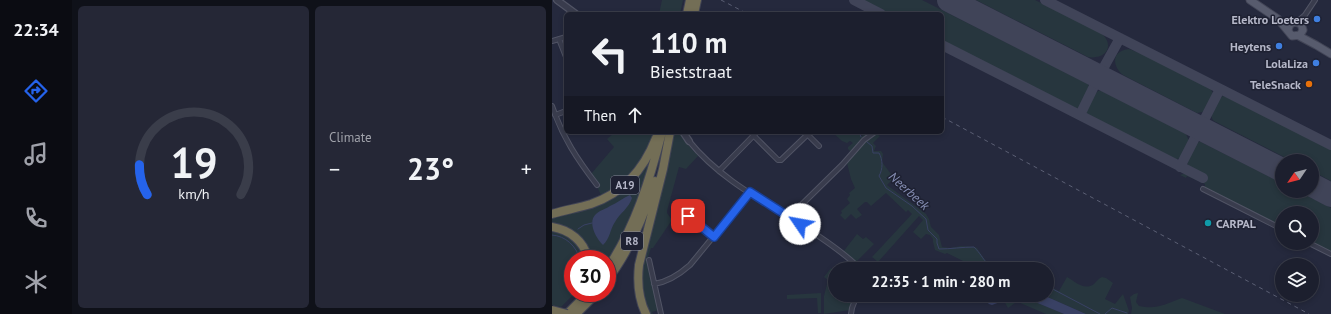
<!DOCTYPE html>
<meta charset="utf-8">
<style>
body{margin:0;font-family:"PT Sans",sans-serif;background:#252736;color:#f1f3f6;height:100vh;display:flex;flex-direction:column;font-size:15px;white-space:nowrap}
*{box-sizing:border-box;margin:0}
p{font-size:13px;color:#a0a2aa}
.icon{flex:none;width:22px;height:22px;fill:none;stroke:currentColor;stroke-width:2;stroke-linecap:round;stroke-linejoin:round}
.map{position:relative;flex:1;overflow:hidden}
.details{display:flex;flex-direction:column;gap:6px;padding:6px;background:#0f1119;width:480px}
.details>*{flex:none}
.top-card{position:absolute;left:12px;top:12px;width:380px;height:122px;border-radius:6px;box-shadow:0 2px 6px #0003,0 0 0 1px #3a3d4a;background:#1c1f2e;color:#f1f3f6;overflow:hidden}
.needle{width:26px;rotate:235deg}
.tools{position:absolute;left:723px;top:154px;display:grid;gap:8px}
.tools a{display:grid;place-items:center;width:44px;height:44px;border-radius:50%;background:#1c1f2e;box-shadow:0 2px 6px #0003,0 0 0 1px #3a3d4a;font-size:20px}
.speed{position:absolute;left:12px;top:250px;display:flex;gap:8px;font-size:20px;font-weight:700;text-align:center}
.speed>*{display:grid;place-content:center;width:52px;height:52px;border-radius:50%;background:#1c1f2e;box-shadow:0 2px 6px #0003,0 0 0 1px #3a3d4a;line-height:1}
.speed .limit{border:6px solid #d22;background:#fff;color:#111}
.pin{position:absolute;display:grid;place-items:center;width:34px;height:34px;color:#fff;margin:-17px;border-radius:8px;box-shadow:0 2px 6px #0006}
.me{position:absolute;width:44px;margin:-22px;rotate:303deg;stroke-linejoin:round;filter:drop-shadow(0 0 3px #0008)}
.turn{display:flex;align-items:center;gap:14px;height:84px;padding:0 20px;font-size:18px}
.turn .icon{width:52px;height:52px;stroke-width:2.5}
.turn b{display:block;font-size:28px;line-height:34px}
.then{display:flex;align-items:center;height:38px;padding:0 20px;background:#0003;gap:8px;font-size:15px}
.big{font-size:30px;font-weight:600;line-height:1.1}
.details .tile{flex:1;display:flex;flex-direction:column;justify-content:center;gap:6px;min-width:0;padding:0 14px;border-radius:6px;background:#252736}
.details .dial{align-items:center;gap:0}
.dial svg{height:104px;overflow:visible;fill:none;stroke:#3a3d4a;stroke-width:7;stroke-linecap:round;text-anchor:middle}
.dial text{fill:#f1f3f6;stroke:none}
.heat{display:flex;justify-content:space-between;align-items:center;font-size:22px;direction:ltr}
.details .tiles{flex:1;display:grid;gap:6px;grid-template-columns:repeat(2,1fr)}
.trip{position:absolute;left:276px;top:262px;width:226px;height:40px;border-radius:20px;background:#1c1f2e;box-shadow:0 2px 6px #0003,0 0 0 1px #3a3d4a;font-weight:600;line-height:40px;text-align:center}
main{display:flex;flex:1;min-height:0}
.dock{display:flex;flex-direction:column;width:72px;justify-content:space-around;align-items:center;background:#0b0c12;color:#a0a2aa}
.dock .icon{width:28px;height:28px}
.dock .on{color:#2563eb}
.dock b{font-size:18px;color:#f1f3f6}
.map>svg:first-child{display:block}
</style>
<main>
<nav class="dock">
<b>22:34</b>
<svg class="icon on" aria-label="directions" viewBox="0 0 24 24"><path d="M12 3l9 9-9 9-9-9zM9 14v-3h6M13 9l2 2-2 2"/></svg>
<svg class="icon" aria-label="music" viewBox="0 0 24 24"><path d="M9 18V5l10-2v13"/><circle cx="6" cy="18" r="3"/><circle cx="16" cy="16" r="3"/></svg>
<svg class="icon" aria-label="phone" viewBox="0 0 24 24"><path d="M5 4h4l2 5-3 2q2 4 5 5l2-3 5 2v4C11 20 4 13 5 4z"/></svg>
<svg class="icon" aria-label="climate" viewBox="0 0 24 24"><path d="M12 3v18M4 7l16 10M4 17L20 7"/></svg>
</nav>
<section class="details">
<div class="tiles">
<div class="tile dial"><svg viewBox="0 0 100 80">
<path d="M14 69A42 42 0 1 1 86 69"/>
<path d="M14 69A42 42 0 0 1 8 46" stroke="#2563eb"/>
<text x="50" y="56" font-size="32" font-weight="700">19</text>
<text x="50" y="72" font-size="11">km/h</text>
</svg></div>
<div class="tile"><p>Climate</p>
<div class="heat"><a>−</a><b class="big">23°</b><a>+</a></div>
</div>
</div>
</section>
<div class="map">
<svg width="779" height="314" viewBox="0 0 779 314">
<rect width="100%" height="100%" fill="#25293d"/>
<path fill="#27363e" d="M 110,0 L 131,0 L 128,14 L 107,14 Z
M 308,0 L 370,0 L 536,84 C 540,92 531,102 527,109 L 524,110 L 390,42 L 390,14 L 336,14 Z
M 424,0 L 483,0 L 549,33 C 564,46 553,60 536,57 Z
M 577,49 L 595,56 L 659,89 L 661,94 L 653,111 L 650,112 L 645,113 L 571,75 C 560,66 559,51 577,49 Z
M 546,91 L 550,91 L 634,134 L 637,141 C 634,148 631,161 621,159 L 535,115 L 534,111 L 543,94 Z
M 671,96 L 681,99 L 779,149 L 779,181 L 760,171 L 760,161 L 740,161 L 662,121 C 655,115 664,100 671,96 Z
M 66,132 L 102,132 C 92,160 76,182 49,195 L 39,174 L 62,147 L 55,139 L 62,133 L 65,134 Z
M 123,132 L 127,132 L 131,139 L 146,156 L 134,169 L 127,167 L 115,211 L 115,213 L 120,220 L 101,248 L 99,248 L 96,257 L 96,262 L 107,310 L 100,312 L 101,314 L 98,314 L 90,294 L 90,270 Z
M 280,132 L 308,132 L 309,136 L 321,132 L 299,152 L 296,149 L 296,147 L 301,143 L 298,141 L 295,143 L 290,141 Z
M 324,134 L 328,136 L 321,143 L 324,146 L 322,151 L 329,151 L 331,154 L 330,162 L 342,178 L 335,185 L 374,214 L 377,219 L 379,227 L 387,235 L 390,247 L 398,248 L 409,246 L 423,247 L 425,248 L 433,260 L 439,264 L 444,265 L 452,264 L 460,269 L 414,269 L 417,264 L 395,253 L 393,254 L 383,250 L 381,242 L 381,239 L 378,235 L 374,234 L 369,239 L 361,232 L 371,220 L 367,216 L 326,262 L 320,257 L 360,214 L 356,210 L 354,212 L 334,193 L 319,206 L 315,202 L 313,202 L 305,209 L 310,215 L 304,219 L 299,214 L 293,220 L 288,215 L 290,213 L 289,211 L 298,203 L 295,199 L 298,195 L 297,193 L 303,188 L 299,179 L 295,163 L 312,141 Z
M 647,142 L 649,142 L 730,183 L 730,191 L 746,191 L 779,208 L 779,252 L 760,242 L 760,213 L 730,213 L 730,227 L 653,188 L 653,184 L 635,176 L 634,178 L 628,175 L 634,173 L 651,181 L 653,176 L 637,167 L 635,163 L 643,144 Z
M 100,155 C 88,193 77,229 55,262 L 55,259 L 39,259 L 35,248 L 0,224 L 0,217 L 44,205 Z
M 0,231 C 16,234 27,243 32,259 L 21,259 L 21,293 L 23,293 L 9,307 L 0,305 Z
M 305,234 L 311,239 L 314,237 L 322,244 L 303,263 L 291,252 Z
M 279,268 L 283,272 L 278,282 L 283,286 L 283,295 L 286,295 L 286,300 L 299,303 L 298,310 L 272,314 L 272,296 L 276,280 L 272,277 Z
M 515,277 C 524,282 532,291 542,284 C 545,281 546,279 550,277 L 554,278 L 561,283 L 553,299 L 563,304 L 571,294 L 577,311 L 576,314 L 534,314 L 491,295 L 495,295 L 495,285 L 507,291 Z
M 269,293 L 269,313 L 266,313 L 265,298 L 235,299 L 235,295 Z
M 586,293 L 584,302 L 587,306 C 605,310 613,304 630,298 L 673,314 L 579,314 L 580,308 L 578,297 L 582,294 Z
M 464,296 L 472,297 L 512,314 L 494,314 L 466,302 L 463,303 L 456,308 L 452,301 Z"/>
<path fill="#394164" d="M 78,195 L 80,198 C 77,208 68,213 63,222 C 58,229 58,239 51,245 C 44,238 35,222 44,214 C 48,210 54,209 58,206 C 65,203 71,198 78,195 Z
M 428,295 L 437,295 L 441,298 L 443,295 L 491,295 L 534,314 L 512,314 L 471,297 L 464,296 L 440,305 L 437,304 Z"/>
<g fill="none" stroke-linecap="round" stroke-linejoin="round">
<path stroke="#394164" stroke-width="1" d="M 307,132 L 309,137
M 315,142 L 320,146 L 321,153 L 327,153 C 331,160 331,169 327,176 L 334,188 L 360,206 L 374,219 L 376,230 L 385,239 L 385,243 L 387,249 C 399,249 410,247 422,247 C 435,260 431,268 453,265 L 458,269
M 26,229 L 32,225 L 40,223
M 0,235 C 14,236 24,246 28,259
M 495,286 L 548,314
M 19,294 L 21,291
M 553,314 L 560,308 L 575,313"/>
<path stroke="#404458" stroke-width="10" d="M 302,0 L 329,14
M 493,0 L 779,145
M 403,3 L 404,0
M 390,45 L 651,178
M 528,115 L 547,76 L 568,38
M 628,167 L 668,89"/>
<path stroke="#404458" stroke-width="24" d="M 397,0 L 730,170
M 760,185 L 779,195"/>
<g stroke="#515465" stroke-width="6">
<path id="minor" d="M 745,22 L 753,15 L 763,0
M 7,39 L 14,57
M 0,41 L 14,37
M 0,106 C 11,138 25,159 45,185
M 3,115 L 14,111
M 253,132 L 267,146
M 202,136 L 226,160 L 229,160 L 255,135
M 137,141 C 170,182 219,205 262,233 C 278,244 295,255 308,269
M 167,171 L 205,132
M 651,189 L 730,229
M 136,216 L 162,237
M 237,217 L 290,165 L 312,140 L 323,132
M 757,243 L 779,254
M 97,260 L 109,314
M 102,284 C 115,282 129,273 138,265 L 198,192
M 299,314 L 300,308 L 305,295"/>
</g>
<g stroke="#515465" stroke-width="8">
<path id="tertiary" d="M 5,0 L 24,14
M 131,132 L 137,141"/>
</g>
<g stroke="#424556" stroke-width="9">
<path id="primary" d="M 698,0 L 726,19 L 740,36 L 748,35 L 751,30 L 749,24 L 743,22 L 738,24 L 736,30
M 747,36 L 764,45 L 779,54"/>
</g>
<g stroke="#414455" stroke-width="10">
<path id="motorway" d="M 135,14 L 138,0
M 142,14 L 145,0
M 0,214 C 13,210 26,208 39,204 C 71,193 92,169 104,138
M 0,227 C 18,230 32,241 36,259
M 55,269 C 83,228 98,179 110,132
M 55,280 C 78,251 92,216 103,181
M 15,314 L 36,293
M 24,314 L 45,293
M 94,314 C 86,298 85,283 87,265 L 111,169 L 118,132"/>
</g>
<use href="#minor" stroke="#393c4d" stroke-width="4"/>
<use href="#tertiary" stroke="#393c4d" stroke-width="5.5"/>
<use href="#primary" stroke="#575b6d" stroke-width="7"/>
<use href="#motorway" stroke="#736e56" stroke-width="8"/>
<path stroke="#5b5f74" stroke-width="1" stroke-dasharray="4 4" stroke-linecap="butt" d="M 169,0 L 196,14
M 390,117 L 757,314"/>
<g stroke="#414455" stroke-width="10" stroke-linecap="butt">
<path id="motorway-bridge" d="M 0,310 L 15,314"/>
</g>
<use href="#motorway-bridge" stroke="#736e56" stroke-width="8"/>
</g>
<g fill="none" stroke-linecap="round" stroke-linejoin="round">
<g stroke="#184099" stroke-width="10">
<path id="route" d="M 136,216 L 162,237 L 198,192 L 248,224"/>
</g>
<use href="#route" stroke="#2563eb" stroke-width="7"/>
</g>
<g fill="#3f7fe0" stroke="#1e2132" stroke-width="1.5">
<circle cx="765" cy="19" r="4"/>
<circle cx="727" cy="46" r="4"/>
<circle cx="764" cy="63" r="4"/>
</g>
<circle fill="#e8710a" stroke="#1e2132" stroke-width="1.5" cx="757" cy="84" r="4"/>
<circle fill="#0f9aa8" stroke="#1e2132" stroke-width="1.5" cx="656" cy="223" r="4"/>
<g text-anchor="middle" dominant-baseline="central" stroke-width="3" stroke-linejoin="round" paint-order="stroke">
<g fill="#1e2132" stroke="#888a9b" stroke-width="1">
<rect x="59" y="176" width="28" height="18" rx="3"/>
<rect x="69" y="232" width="22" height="18" rx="3"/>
</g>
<g font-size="11" font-weight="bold" fill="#b5b7c8">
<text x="73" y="185">A19</text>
<text x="80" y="241">R8</text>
</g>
<g font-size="12" font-weight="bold" fill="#b5b7c8" stroke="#1e2132" text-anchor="end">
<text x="757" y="19">Elektro Loeters</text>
<text x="719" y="46">Heytens</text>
<text x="756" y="63">LolaLiza</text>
<text x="749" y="84">TeleSnack</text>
<text x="664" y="223" text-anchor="start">CARPAL</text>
</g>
<g font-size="13" font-style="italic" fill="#858db3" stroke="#1e2132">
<text transform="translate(357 191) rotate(42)">Neerbeek</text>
</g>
</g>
</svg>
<div class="tools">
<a><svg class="needle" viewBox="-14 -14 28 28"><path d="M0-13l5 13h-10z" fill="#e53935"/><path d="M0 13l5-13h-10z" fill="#a0a2aa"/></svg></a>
<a><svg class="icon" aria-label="search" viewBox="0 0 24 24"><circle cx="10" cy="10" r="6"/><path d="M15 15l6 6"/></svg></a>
<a><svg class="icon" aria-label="layers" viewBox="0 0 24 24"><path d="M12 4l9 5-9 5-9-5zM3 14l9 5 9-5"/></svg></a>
</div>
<div class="speed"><div class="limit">30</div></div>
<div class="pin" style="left:136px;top:216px;background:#d93025"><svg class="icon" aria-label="arrive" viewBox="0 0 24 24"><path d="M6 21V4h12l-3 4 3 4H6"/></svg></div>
<svg class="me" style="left:248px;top:224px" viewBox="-20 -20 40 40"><circle r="19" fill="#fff"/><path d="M0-13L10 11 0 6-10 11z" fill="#2563eb"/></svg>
<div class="trip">22:35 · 1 min · 280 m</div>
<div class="top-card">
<div class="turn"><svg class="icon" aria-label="left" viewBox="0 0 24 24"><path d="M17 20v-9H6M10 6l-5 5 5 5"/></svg><div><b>110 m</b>Bieststraat</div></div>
<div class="then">Then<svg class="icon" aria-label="ahead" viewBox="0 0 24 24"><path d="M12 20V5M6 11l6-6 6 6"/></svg></div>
</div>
</div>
</main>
